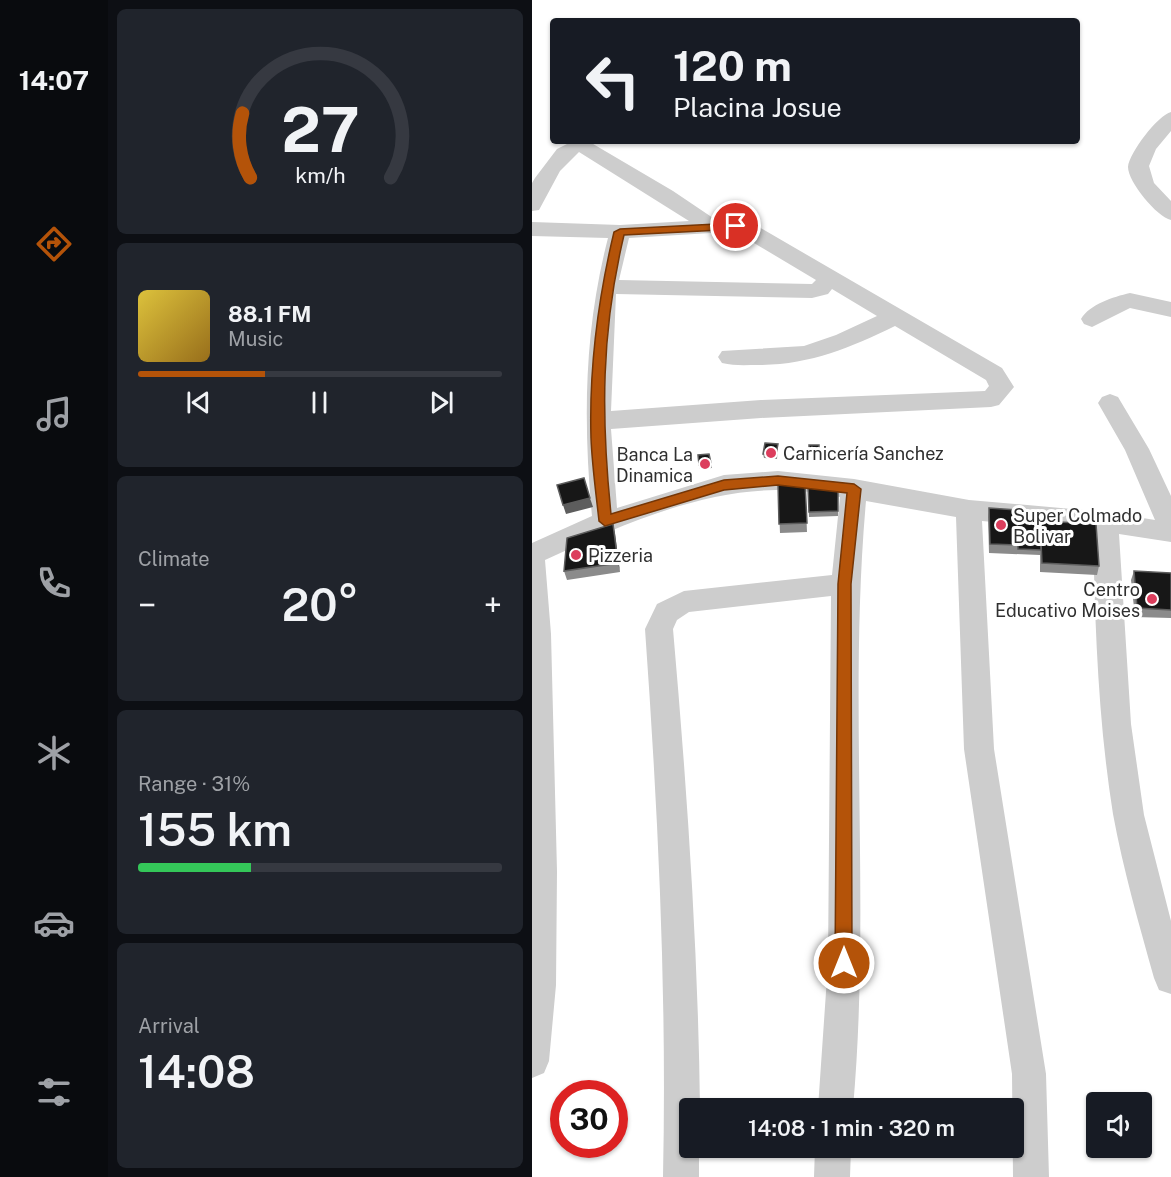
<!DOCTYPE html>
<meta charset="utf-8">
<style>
body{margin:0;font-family:"Public Sans",sans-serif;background:#20242c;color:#f1f3f6;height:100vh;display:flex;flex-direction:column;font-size:22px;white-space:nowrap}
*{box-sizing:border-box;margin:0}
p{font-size:20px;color:#9ea1a6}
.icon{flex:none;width:33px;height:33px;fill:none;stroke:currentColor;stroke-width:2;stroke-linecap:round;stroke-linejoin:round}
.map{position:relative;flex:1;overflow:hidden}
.drawer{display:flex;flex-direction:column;gap:9px;padding:9px;background:#0d0f14;width:424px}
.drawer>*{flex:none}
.hud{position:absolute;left:18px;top:18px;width:530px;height:126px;border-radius:6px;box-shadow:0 2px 4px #0004;background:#171b24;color:#f1f3f6;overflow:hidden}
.buttons{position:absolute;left:554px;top:1092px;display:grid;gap:12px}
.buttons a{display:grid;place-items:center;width:66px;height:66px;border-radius:6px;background:#171b24;box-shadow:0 2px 4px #0004;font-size:30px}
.speed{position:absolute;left:18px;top:1080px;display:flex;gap:12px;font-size:30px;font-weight:700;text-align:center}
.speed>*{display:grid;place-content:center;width:78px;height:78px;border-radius:50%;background:#171b24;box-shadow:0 2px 4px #0004;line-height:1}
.speed .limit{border:9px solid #d22;background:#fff;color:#111}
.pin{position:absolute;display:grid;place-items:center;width:51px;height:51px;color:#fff;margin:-26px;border:3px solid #fff;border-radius:50%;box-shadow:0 2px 6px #0007}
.me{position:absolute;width:66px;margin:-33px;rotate:0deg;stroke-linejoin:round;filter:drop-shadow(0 0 4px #0008)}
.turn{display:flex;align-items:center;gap:21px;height:126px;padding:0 24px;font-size:27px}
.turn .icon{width:78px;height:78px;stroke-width:2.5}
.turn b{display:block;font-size:42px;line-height:51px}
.big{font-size:45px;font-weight:600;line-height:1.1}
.drawer .widget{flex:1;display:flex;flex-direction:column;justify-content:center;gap:9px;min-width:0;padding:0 21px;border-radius:9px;background:#20242c}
.drawer .dial{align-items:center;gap:0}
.dial svg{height:156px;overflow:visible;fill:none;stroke:#363941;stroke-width:7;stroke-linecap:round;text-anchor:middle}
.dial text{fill:#f1f3f6;stroke:none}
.song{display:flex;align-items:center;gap:18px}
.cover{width:72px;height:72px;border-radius:9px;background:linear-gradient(135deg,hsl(50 70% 55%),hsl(40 70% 35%))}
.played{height:6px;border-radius:3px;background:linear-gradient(90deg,#b45309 35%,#363941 35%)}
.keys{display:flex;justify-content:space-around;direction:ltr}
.heat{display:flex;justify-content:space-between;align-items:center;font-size:33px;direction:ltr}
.charge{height:9px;border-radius:4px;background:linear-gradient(90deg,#34c759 31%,#363941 0)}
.trip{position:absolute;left:147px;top:1098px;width:345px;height:60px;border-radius:6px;background:#171b24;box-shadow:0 2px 4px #0004;font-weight:600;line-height:60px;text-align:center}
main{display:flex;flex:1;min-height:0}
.tabs{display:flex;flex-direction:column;width:108px;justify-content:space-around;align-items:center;background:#090b0e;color:#9ea1a6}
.tabs .icon{width:42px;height:42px}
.tabs .selected{color:#b45309}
.tabs b{font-size:27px;color:#f1f3f6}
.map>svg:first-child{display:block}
</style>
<main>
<nav class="tabs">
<b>14:07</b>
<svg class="icon selected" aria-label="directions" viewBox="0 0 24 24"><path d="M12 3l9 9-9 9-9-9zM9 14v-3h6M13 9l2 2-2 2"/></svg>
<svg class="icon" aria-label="music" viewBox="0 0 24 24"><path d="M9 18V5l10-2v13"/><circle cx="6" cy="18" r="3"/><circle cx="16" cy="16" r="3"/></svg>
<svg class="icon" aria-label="phone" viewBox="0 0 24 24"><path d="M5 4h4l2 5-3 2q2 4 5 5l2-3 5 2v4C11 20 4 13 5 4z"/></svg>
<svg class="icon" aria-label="climate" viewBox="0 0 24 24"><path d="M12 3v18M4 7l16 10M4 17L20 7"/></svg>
<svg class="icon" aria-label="car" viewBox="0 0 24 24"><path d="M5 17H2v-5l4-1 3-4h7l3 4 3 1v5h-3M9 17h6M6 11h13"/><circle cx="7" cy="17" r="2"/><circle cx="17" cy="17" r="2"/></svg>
<svg class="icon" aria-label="filters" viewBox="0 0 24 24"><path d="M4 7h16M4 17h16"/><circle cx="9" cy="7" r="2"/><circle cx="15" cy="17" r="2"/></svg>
</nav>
<section class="drawer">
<div class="widget dial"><svg viewBox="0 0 100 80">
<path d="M14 69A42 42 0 1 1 86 69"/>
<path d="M14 69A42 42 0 0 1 10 36" stroke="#b45309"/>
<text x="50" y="56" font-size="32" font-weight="700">27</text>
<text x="50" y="72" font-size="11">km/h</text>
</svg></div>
<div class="widget">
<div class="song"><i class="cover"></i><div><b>88.1 FM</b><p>Music</p></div></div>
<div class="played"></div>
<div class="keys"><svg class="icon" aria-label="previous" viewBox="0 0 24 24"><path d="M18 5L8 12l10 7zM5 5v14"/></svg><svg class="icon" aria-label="pause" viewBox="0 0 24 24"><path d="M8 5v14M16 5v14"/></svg><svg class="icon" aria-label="next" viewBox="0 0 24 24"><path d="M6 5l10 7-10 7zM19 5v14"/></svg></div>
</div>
<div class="widget"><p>Climate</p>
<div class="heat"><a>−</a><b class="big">20°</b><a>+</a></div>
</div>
<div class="widget"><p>Range · 31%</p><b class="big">155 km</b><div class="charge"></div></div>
<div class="widget"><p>Arrival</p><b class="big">14:08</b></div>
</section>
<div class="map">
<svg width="639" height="1177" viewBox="0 0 639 1177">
<rect width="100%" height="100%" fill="#fff"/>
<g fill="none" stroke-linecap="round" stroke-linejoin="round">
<path fill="#cdcdcd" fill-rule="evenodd" d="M 639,112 L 639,131 L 624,149 L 617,166 L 622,183 L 639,201 L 639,220 C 625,217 596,182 596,167 C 597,153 626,115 639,112 Z
M 41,141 L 56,141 L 141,191 L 184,220 L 220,223 L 470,368 L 482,387 L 467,405 L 459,407 L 229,418 L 79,429 L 85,508 L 192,475 L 246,471 L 322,479 L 437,500 L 574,512 L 623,520 L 593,450 L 566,403 L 570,397 L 578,394 L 586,397 L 617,449 L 639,496 L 639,542 L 587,534 L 599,724 L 612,815 L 639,921 L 639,994 L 627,990 L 622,978 C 607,924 591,869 581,814 C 566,720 563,625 561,531 L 450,521 L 462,749 L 514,1074 L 517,1177 L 481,1177 L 480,1074 L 432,749 L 424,517 L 334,501 C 316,703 339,906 321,1108 L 286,1108 L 296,963 L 299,596 L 157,612 L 145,620 L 141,629 C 155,789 166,948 168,1108 L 158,1108 L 158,1148 L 167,1148 L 167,1177 L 131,1177 C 135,994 126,812 113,629 L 125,604 L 152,591 L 300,575 L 308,497 C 288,494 265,489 244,490 C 164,491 85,527 13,560 L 19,634 L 25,871 L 24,985 L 17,1061 L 12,1073 L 0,1078 L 0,543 L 60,516 C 51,422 52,330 76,238 L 0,236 L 0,222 L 88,225 L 157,221 L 47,152 L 28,171 L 7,210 L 0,211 L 0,183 L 3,178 L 25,149 ZM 179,233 L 207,234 L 284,280 L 280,284 L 87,280 L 97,238 ZM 300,289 L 345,316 L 304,335 L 272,346 L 190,351 L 186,357 L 190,363 C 202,366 214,365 226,365 C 277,365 318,348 363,326 L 454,380 L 457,386 L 453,391 L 229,400 L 79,411 L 84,294 L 280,298 L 296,294 Z
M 598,293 L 639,302 L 639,317 L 598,308 L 560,327 L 552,324 L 549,319 C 558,304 581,297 598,293 Z
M 283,1148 L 319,1148 L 318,1177 L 282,1177 Z"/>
</g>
<path fill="#8b8b8b" d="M 277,445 L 287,445 L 287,460 L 277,460 Z
M 246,448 L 245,459 L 232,458 L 231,454 Z
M 177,454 L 180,468 L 168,469 L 166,455 Z
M 273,483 L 275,532 L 248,533 L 246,484 Z
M 306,485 L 306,516 L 277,517 L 276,486 Z
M 457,508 L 507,526 L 508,521 L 567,566 L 565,575 L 508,572 L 508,555 L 457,553 L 456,517 Z
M 81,524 L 88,572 L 35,580 L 32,571 Z
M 602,571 L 639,573 L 639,618 L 603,617 L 599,580 Z"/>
<path fill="#5d5d5d" d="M 58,498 L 61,507 L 34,514 L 31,505 Z
M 81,524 L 83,533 L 88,572 L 86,563 Z"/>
<path fill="#171717" stroke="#5d5d5d" stroke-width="1.5" d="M 233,443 L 246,444 L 244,454 L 231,454 Z
M 277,445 L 287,445 L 287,455 L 277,455 Z
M 177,454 L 179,463 L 167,465 L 166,455 Z
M 52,478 L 58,498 L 31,505 L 25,485 Z
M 273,483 L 275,523 L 247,524 L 246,484 Z
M 306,485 L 306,511 L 277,512 L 276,486 Z
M 457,508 L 485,510 L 486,545 L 458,544 Z
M 485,518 L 507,518 L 509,550 L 486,549 Z
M 508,521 L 564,524 L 567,566 L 510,563 Z
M 81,524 L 86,563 L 32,571 L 35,538 Z
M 602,571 L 639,573 L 639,610 L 605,608 Z"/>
<path fill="#b45309" stroke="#753606" stroke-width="1.5" d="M 204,223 L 208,224 L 208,229 L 92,235 C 69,332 69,416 79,514 L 192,480 L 246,476 L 322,484 L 329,489 L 319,584 L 320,963 L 318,969 L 312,971 L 306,969 L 303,963 L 306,584 L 315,493 L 246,485 L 192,490 L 73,526 L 67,521 C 64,493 60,465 59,438 C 57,368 66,299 82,232 L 88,229 Z"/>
<g fill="#dc3e5d" stroke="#fff" stroke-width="2">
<circle cx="239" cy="453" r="6"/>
<circle cx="173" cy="464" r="6"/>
<circle cx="469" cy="525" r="6"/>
<circle cx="44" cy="555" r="6"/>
<circle cx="620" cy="599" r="6"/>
</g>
<g text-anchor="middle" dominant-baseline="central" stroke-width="6" stroke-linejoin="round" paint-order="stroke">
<g font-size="18" fill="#303030" stroke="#fff" text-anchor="start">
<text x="251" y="453">Carnicería Sanchez</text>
<text x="161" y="454" text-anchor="end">Banca La<tspan x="161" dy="21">Dinamica</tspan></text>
<text x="481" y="515">Super Colmado<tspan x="481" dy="21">Bolivar</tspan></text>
<text x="56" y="555">Pizzeria</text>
<text x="608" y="589" text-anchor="end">Centro<tspan x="608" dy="21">Educativo Moises</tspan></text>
</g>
</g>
</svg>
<div class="buttons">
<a><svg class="icon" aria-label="sound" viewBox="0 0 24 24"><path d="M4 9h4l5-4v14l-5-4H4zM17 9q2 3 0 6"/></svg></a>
</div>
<div class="speed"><div class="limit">30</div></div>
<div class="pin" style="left:204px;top:226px;background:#d93025"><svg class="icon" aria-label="arrive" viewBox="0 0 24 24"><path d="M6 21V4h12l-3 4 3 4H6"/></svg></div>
<svg class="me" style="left:312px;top:963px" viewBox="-20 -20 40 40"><circle r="17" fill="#b45309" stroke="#fff" stroke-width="3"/><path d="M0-11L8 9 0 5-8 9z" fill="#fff"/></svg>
<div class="trip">14:08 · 1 min · 320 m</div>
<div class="hud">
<div class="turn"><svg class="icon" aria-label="left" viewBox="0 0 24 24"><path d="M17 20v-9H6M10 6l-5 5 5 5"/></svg><div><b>120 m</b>Placina Josue</div></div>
</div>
</div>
</main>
